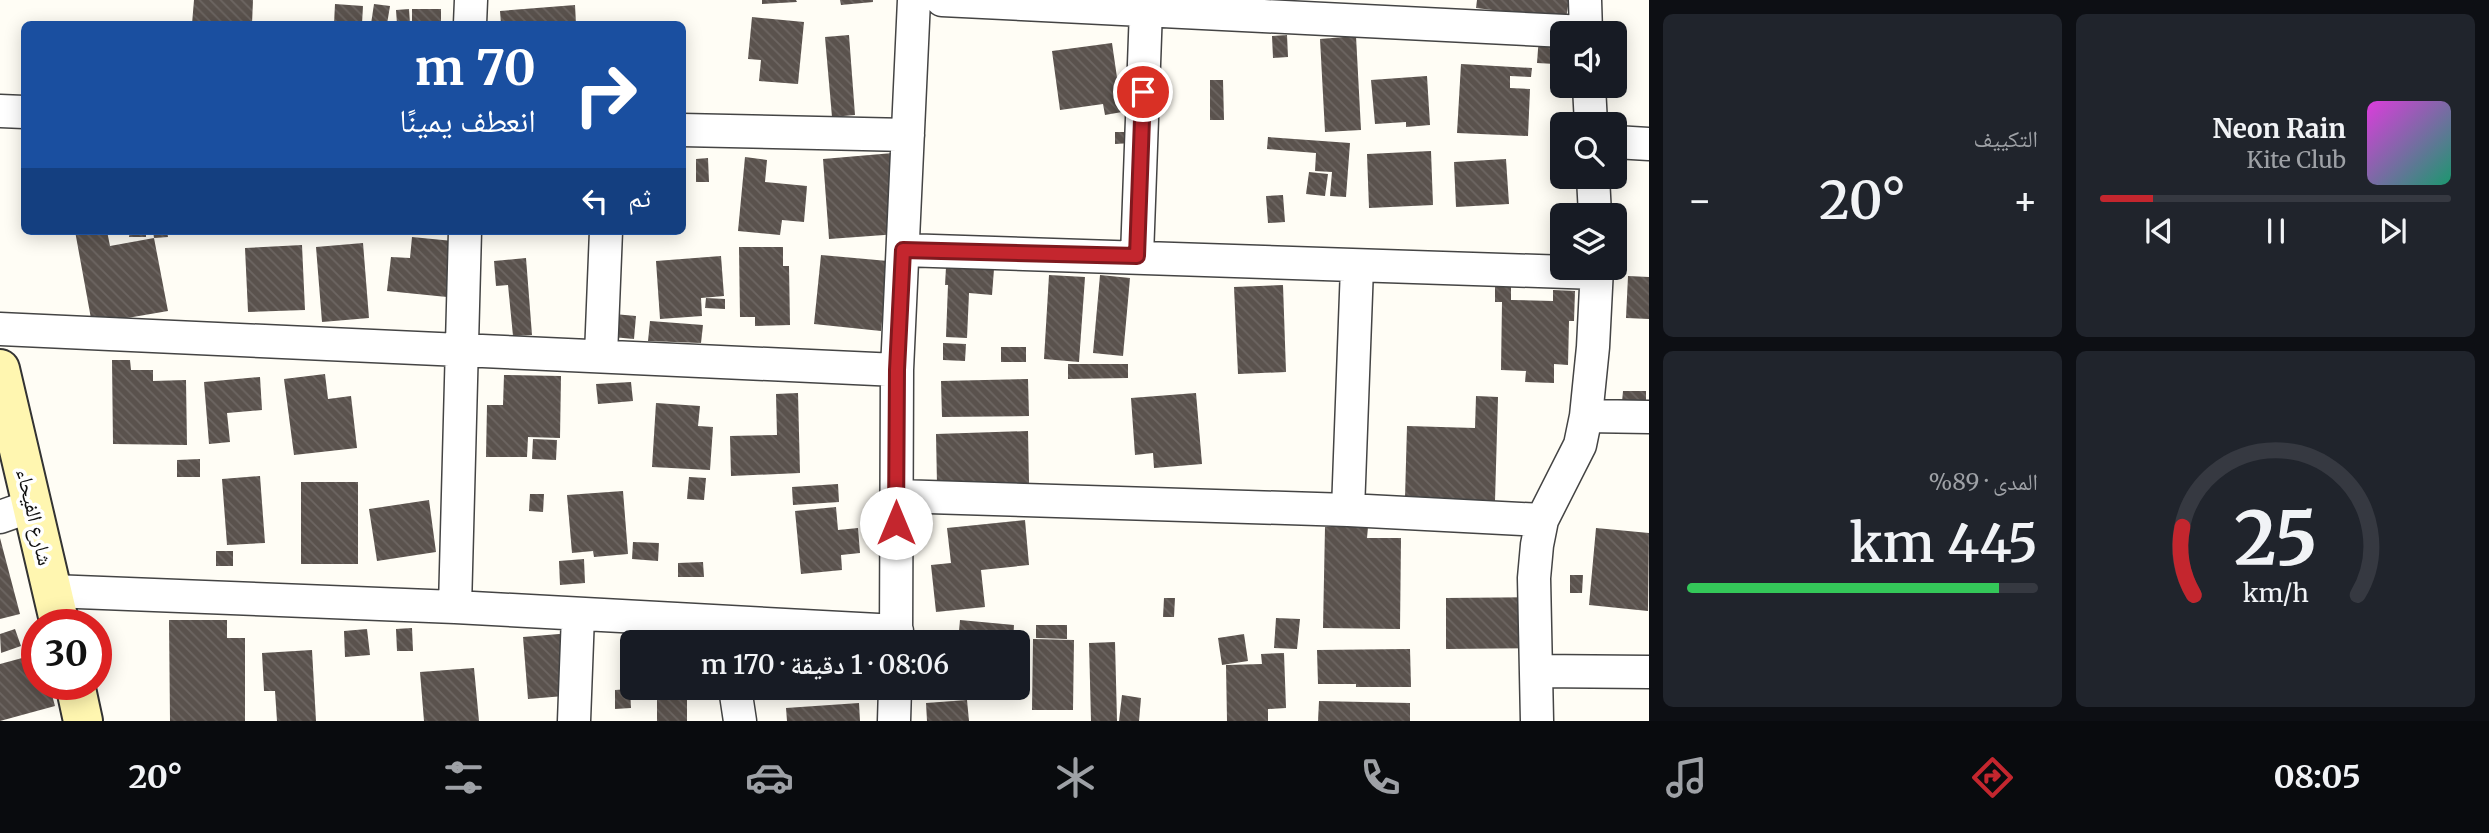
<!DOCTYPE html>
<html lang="ar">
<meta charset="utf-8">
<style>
body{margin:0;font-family:Merriweather,"Noto Naskh Arabic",serif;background:#20242c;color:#f1f3f6;direction:rtl;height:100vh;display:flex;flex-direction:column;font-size:26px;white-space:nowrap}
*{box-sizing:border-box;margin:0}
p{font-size:23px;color:#9ea1a6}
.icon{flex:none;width:38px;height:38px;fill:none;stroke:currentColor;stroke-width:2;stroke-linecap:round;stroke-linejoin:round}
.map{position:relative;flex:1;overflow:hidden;direction:ltr}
.details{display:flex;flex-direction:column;gap:14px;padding:14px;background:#0d0f14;width:840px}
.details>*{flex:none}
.hud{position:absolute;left:21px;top:21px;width:665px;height:214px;border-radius:10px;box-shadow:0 4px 18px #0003;direction:rtl;background:#1a4fa0;color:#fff;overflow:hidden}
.controls{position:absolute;left:1550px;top:21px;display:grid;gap:14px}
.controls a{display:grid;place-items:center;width:77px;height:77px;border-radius:10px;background:#171b24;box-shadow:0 4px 18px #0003;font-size:35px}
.speed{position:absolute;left:21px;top:609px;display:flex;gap:14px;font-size:35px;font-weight:700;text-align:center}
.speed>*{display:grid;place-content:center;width:91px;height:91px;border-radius:50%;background:#171b24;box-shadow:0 4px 18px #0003;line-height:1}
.speed .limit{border:10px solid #d22;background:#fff;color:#111}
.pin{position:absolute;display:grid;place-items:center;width:60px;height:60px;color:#fff;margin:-30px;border:4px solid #fff;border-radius:50%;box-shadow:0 2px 7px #0007}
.me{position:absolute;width:77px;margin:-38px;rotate:0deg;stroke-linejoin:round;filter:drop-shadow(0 0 5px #0008)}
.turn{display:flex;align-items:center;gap:24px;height:147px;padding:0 35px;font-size:32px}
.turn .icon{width:91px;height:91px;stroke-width:2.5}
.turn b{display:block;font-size:49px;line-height:60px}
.then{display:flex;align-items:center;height:66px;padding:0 35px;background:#0003;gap:14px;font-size:26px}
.big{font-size:52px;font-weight:600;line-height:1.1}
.details .card{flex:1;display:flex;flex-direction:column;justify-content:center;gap:10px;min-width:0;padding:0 24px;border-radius:10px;background:#20242c}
.details .dial{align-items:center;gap:0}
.dial svg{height:182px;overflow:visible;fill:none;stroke:#363941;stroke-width:7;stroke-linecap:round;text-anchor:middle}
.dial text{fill:#f1f3f6;stroke:none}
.song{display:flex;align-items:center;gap:21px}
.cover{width:84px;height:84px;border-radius:10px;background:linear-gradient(135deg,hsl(300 70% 55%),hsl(160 70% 35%))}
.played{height:7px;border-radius:4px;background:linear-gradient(90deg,#c4262e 15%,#363941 15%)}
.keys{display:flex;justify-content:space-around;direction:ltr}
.heat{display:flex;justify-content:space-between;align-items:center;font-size:38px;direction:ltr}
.charge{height:10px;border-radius:5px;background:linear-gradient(90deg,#34c759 89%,#363941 0)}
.details .tiles{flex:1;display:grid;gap:14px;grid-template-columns:repeat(2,1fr)}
.trip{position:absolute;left:620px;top:630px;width:410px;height:70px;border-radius:10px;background:#171b24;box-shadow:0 4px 18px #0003;font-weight:600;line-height:70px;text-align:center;direction:rtl}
.menu{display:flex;height:112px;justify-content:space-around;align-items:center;background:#090b0e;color:#9ea1a6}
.menu .icon{width:49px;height:49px}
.menu .selected{color:#c4262e}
.menu b{font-size:32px;color:#f1f3f6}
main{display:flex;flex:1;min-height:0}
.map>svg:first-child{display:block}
</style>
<main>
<section class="details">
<div class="tiles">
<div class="card">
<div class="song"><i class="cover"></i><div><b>Neon Rain</b><p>Kite Club</p></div></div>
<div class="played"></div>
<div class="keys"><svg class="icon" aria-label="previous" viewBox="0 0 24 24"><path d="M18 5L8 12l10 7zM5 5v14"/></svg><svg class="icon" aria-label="pause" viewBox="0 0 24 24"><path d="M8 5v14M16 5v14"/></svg><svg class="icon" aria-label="next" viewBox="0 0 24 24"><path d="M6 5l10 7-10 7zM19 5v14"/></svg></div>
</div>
<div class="card"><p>التكييف</p>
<div class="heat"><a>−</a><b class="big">20°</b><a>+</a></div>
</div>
<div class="card dial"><svg viewBox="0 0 100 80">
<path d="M14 69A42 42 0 1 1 86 69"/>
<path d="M14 69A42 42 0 0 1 9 39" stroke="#c4262e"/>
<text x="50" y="56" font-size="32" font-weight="700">25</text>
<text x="50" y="72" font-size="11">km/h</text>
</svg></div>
<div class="card"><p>المدى · 89%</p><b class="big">445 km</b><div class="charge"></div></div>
</div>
</section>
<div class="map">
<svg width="1649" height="721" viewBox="0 0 1649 721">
<defs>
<pattern id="building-back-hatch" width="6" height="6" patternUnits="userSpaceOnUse" patternTransform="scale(1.75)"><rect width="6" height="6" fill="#5a524d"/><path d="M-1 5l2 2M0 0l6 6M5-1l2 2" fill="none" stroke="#6d6662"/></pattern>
</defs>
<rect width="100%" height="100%" fill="#fffdf5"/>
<path fill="url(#building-back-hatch)" d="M 194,0 L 253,0 L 252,24 L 192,24 Z
M 762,0 L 796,0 L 797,2 L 762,4 Z
M 840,0 L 873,0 L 873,2 L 841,5 Z
M 1477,0 L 1569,0 L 1566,19 L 1476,8 Z
M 335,4 L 363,6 L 362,24 L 334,24 Z
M 374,4 L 390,6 L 387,24 L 371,24 Z
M 575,5 L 576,24 L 501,24 L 500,11 Z
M 409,9 L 410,24 L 397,24 L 396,10 Z
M 412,9 L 441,9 L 441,24 L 412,24 Z
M 752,17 L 804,22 L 798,84 L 759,81 L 761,60 L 748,59 Z
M 849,35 L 855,115 L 832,117 L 825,37 Z
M 1287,35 L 1288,57 L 1273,58 L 1272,36 Z
M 1356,36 L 1361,130 L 1325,132 L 1320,39 Z
M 1539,36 L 1557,38 L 1555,64 L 1537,63 Z
M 1112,43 L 1122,112 L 1105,115 L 1103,104 L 1060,110 L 1052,51 Z
M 1461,64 L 1532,68 L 1531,77 L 1510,76 L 1510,88 L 1530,89 L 1528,136 L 1457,133 Z
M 1427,76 L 1430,125 L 1406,127 L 1406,122 L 1375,124 L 1371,80 Z
M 1210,80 L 1223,80 L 1224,120 L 1210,120 Z
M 1115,132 L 1132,132 L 1132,143 L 1115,144 Z
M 1268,137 L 1350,143 L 1346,197 L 1330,196 L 1332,172 L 1315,171 L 1316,153 L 1267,149 Z
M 1431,151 L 1433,205 L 1369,208 L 1367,154 Z
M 893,153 L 898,234 L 829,239 L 823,159 Z
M 745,157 L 767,160 L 765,182 L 807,186 L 804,222 L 782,220 L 780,235 L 738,231 Z
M 708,158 L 709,182 L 696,182 L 696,159 Z
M 1506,159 L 1509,204 L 1456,207 L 1454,162 Z
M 1309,172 L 1328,174 L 1325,196 L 1306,194 Z
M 1283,195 L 1285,222 L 1268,223 L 1266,196 Z
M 75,231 L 107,231 L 110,246 L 154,238 L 153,231 L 167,231 L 168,237 L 154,238 L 168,311 L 92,324 Z
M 130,231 L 146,231 L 146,237 L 129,237 Z
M 412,237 L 463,242 L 457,298 L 387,291 L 391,257 L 410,258 Z
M 363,243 L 369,318 L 322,322 L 316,247 Z
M 302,245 L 305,310 L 248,312 L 245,248 Z
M 739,247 L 783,247 L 783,266 L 789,266 L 790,325 L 755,326 L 755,317 L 740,317 Z
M 821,255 L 888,261 L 881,331 L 814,324 Z
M 721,256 L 724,296 L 701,298 L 702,316 L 660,319 L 656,261 Z
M 526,258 L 532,335 L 513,336 L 508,285 L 496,286 L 494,261 Z
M 946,267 L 994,269 L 992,295 L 969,293 L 967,338 L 946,337 L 948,285 L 945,285 Z
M 1049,275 L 1085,277 L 1079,362 L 1044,359 Z
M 1100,275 L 1130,278 L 1123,356 L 1093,353 Z
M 1628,276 L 1649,277 L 1649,319 L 1626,318 Z
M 1495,282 L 1511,282 L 1511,300 L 1553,301 L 1553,290 L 1575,291 L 1574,321 L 1569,321 L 1568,365 L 1554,364 L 1554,383 L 1525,382 L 1526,371 L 1501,370 L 1502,302 L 1495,302 Z
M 1283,285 L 1286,372 L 1238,374 L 1234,287 Z
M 706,298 L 725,299 L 725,309 L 705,308 Z
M 614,314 L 636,316 L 634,339 L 612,337 Z
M 650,321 L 703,325 L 701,343 L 648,341 Z
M 943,343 L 966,344 L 965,361 L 943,360 Z
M 1001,347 L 1026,347 L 1026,362 L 1001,362 Z
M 112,360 L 130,360 L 131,370 L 153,370 L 153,381 L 186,380 L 187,445 L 113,444 Z
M 1068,364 L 1128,364 L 1128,378 L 1068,379 Z
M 325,374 L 328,399 L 351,396 L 357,448 L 294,455 L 284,379 Z
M 504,375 L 561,376 L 560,438 L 528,437 L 527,457 L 486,457 L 487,405 L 503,405 Z
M 260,377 L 262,410 L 227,413 L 230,442 L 209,444 L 204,382 Z
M 1028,379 L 1029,416 L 942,417 L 941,381 Z
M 631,382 L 633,401 L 598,404 L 596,384 Z
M 1623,391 L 1646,391 L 1646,403 L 1622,402 Z
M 798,393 L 800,473 L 731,476 L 730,436 L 777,435 L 776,394 Z
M 1196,393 L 1202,464 L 1154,468 L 1153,453 L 1135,455 L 1131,398 Z
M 1476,396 L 1498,397 L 1495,501 L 1405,498 L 1407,426 L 1475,428 Z
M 656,403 L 700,406 L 698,426 L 713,427 L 710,470 L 652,467 Z
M 1028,431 L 1029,483 L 937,485 L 936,434 Z
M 533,439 L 557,440 L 556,460 L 532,459 Z
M 200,459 L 200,477 L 177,477 L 177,460 Z
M 260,476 L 265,543 L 227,545 L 222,479 Z
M 689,477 L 706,478 L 704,500 L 687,499 Z
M 301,482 L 358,482 L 358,564 L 301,564 Z
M 838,484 L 839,502 L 793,505 L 792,487 Z
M 623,491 L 628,554 L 594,557 L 593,551 L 572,553 L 567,495 Z
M 530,494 L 544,494 L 543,512 L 529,511 Z
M 429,500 L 436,552 L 377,561 L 369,509 Z
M 836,507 L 838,530 L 858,528 L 860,553 L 841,555 L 842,570 L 801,574 L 795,511 Z
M 1025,520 L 1029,565 L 981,570 L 985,607 L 936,612 L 931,565 L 951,563 L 947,528 Z
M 1325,527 L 1368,527 L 1367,538 L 1401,538 L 1400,629 L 1323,628 Z
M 1596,528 L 1649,533 L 1648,611 L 1589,605 Z
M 0,538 L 20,614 L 0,619 Z
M 633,542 L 659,543 L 658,561 L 632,559 Z
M 216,551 L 233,551 L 233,566 L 216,566 Z
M 584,559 L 585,583 L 560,585 L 559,561 Z
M 703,562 L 704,577 L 678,577 L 678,563 Z
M 1570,575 L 1583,575 L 1582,593 L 1570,593 Z
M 1547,597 L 1547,648 L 1446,649 L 1446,598 Z
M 1164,598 L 1175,598 L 1174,617 L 1163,617 Z
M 1276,618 L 1300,619 L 1297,649 L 1274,648 Z
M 169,620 L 227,620 L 227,638 L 245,638 L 245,721 L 170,721 Z
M 960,620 L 1014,625 L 1013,642 L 958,642 Z
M 1036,625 L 1067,625 L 1067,639 L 1036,638 Z
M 412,628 L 413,651 L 397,651 L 396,629 Z
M 15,629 L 21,646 L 1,653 L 0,634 Z
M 367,629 L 370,655 L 345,657 L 344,631 Z
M 571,633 L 576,695 L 528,699 L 523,637 Z
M 1244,634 L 1248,661 L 1222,665 L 1218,638 Z
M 1033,639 L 1074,640 L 1073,710 L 1032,710 Z
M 1115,642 L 1117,721 L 1091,721 L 1089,643 Z
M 1410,649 L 1411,687 L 1356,687 L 1356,684 L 1318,684 L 1317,650 Z
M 312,650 L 316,721 L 277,721 L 275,691 L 264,691 L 262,653 Z
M 1284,653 L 1286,708 L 1268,709 L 1268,721 L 1227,721 L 1226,665 L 1262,664 L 1261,654 Z
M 37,654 L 37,684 L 49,684 L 55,706 L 0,721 L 0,664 Z
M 474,668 L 479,721 L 424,721 L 420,672 Z
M 949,688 L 973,688 L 972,699 L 948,697 Z
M 630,689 L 631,708 L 615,709 L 615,690 Z
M 657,694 L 687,694 L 687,721 L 657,721 Z
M 1122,695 L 1141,698 L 1139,721 L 1119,721 Z
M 967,700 L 969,721 L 927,721 L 926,703 Z
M 1319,701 L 1410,703 L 1410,721 L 1318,721 Z
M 859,703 L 860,721 L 787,721 L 786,708 Z"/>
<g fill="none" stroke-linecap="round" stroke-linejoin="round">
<g stroke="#444" stroke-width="35">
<path id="street" d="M 942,0 L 1586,32
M 1585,0 L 1586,33
M 470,24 L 471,0
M 1589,86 L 1591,124
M 0,111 L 24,112
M 682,130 L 908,135
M 1615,142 L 1649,144
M 1593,177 L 1595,215
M 903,250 L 1597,273
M 1137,256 L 1146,9
M 0,329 L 897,370
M 601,355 L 606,231
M 1586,416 L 1649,417
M 896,496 L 1348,510 L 1542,520
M 1348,510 L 1357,267
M 0,517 L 34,505
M 52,591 L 455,607 L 897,631
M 455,607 L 465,231
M 896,642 L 897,370 L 914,0
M 1536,671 L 1649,672
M 735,688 L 740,721
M 574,721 L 578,615
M 894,721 L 895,688
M 1537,721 L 1534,578 L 1537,545 L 1542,520 L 1580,445 L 1586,416 L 1593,347 L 1597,268"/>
</g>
<g stroke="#333" stroke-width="42">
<path id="secondary" d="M 0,369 L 60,625
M 75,684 L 83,721"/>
</g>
<use href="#street" stroke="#fff" stroke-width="32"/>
<use href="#secondary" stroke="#fff6b0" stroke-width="38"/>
</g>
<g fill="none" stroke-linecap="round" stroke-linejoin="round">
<g stroke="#7f191e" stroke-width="18">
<path id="route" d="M 896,523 L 897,370 L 903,250 L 1137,256 L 1143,92"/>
</g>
<use href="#route" stroke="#c4262e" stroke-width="12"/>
</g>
<g text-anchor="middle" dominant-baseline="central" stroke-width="7" stroke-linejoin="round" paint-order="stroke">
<g font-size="21" fill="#111" stroke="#fff">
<text transform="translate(35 517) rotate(77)">شارع الفيحاء</text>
</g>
</g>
</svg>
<div class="controls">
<a><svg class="icon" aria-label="sound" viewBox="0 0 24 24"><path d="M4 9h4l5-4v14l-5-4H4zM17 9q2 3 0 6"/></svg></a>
<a><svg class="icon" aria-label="search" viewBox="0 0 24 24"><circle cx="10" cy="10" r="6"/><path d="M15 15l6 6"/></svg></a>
<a><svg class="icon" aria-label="layers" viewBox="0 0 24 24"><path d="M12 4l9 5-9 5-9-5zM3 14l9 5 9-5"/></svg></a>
</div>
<div class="speed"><div class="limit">30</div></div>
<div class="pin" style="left:1143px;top:92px;background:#d93025"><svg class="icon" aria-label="arrive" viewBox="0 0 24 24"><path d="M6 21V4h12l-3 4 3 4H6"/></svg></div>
<svg class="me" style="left:896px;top:523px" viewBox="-20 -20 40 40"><circle r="19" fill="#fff"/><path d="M0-13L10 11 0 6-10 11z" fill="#c4262e"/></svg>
<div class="trip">08:06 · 1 دقيقة · 170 m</div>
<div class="hud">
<div class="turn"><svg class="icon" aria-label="right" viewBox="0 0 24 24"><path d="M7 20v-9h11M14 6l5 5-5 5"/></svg><div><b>70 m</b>انعطف يمينًا</div></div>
<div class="then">ثم<svg class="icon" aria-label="left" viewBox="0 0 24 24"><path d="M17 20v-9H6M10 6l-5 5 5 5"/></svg></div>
</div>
</div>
</main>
<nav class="menu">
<b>08:05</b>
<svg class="icon selected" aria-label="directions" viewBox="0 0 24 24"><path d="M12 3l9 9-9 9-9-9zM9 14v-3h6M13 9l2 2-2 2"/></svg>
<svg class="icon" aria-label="music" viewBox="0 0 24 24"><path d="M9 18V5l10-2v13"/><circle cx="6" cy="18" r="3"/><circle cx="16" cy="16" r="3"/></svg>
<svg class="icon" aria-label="phone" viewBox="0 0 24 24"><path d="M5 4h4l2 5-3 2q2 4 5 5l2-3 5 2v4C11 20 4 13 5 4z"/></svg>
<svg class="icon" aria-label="climate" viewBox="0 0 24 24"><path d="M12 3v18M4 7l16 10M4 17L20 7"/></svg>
<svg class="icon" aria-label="car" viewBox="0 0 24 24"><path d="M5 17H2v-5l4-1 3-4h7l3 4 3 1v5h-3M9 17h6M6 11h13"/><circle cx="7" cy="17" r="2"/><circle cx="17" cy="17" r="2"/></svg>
<svg class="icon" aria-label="filters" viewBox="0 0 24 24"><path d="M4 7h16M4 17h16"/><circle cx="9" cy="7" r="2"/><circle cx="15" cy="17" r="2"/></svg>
<b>20°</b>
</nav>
